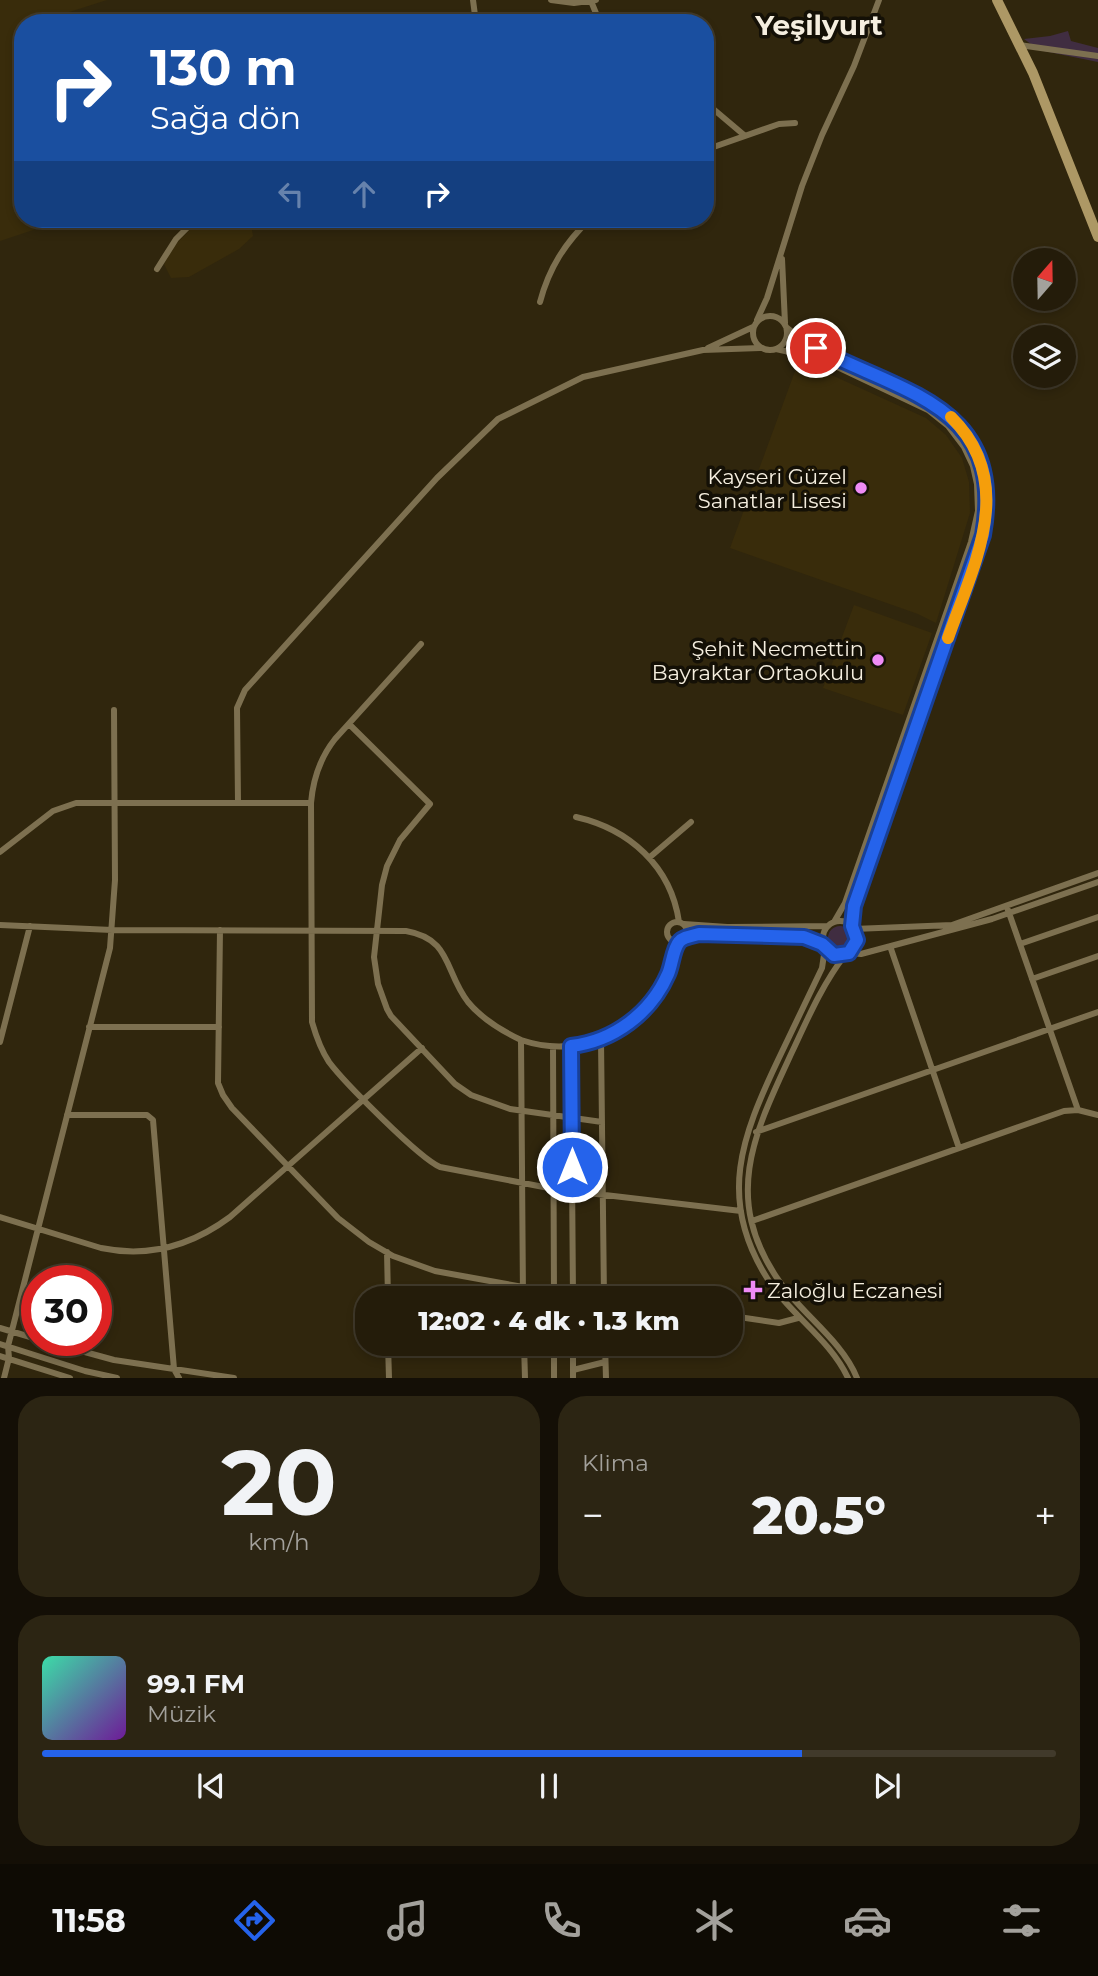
<!DOCTYPE html>
<html lang="tr">
<meta charset="utf-8">
<style>
body{margin:0;font-family:Montserrat,sans-serif;background:#2c2513;color:#f1f3f6;height:100vh;display:flex;flex-direction:column;font-size:26px;white-space:nowrap}
*{box-sizing:border-box;margin:0}
p{font-size:23px;color:#a3a19c}
.icon{flex:none;width:38px;height:38px;fill:none;stroke:currentColor;stroke-width:2;stroke-linecap:round;stroke-linejoin:round}
.map{position:relative;height:1378px;overflow:hidden}
.drawer{display:flex;flex-direction:column;gap:18px;padding:18px;background:#140f06;flex:1}
.drawer>*{flex:none}
.top-card{position:absolute;left:14px;top:14px;width:700px;height:214px;border-radius:28px;box-shadow:0 4px 10px #0003,0 0 0 2px #413a2b;background:#1a4fa0;color:#fff;overflow:hidden}
.needle{width:46px;rotate:20deg}
.buttons{position:absolute;left:1013px;top:248px;display:grid;gap:14px}
.buttons a{display:grid;place-items:center;width:63px;height:63px;border-radius:50%;background:#241c0a;box-shadow:0 4px 10px #0003,0 0 0 2px #413a2b;font-size:35px}
.speed{position:absolute;left:21px;top:1265px;display:flex;gap:14px;font-size:35px;font-weight:700;text-align:center}
.speed>*{display:grid;place-content:center;width:91px;height:91px;border-radius:50%;background:#241c0a;box-shadow:0 4px 10px #0003,0 0 0 2px #413a2b;line-height:1}
.speed .limit{border:10px solid #d22;background:#fff;color:#111}
.pin{position:absolute;display:grid;place-items:center;width:60px;height:60px;color:#fff;margin:-30px;border:4px solid #fff;border-radius:50%;box-shadow:0 2px 7px #0007}
.me{position:absolute;width:77px;margin:-38px;rotate:0deg;stroke-linejoin:round;filter:drop-shadow(0 0 5px #0008)}
.turn{display:flex;align-items:center;gap:24px;height:147px;padding:0 21px;font-size:32px}
.turn .icon{width:91px;height:91px;stroke-width:2.5}
.turn b{display:block;font-size:49px;line-height:60px}
.lanes{display:flex;align-items:center;height:66px;padding:0 21px;background:#0003;justify-content:center;gap:35px;direction:ltr}
.lanes .off{opacity:.35}
.big{font-size:52px;font-weight:800;line-height:1.1}
.drawer .widget{flex:1;display:flex;flex-direction:column;justify-content:center;gap:10px;min-width:0;padding:0 24px;border-radius:28px;background:#2c2513}
.drawer .dial{align-items:center;gap:0}
.dial b{font-size:91px;line-height:1}
.song{display:flex;align-items:center;gap:21px}
.cover{width:84px;height:84px;border-radius:10px;background:linear-gradient(135deg,hsl(160 70% 55%),hsl(280 70% 35%))}
.played{height:7px;border-radius:4px;background:linear-gradient(90deg,#2563eb 75%,#413a2b 75%)}
.keys{display:flex;justify-content:space-around;direction:ltr}
.heat{display:flex;justify-content:space-between;align-items:center;font-size:38px;direction:ltr}
.drawer .tiles{flex:1;display:grid;gap:18px;grid-template-columns:1fr 1fr}
.widget:last-child{grid-column:span 2}
.trip{position:absolute;left:355px;top:1286px;width:388px;height:70px;border-radius:28px;background:#241c0a;box-shadow:0 4px 10px #0003,0 0 0 2px #413a2b;font-weight:800;line-height:70px;text-align:center}
.tabs{display:flex;height:112px;justify-content:space-around;align-items:center;background:#0e0b04;color:#a3a19c}
.tabs .icon{width:49px;height:49px}
.tabs .selected{color:#2563eb}
.tabs b{font-size:32px;color:#f1f3f6}
.map>svg:first-child{display:block}
</style>
<div class="map">
<svg width="1098" height="1378" viewBox="0 0 1098 1378">
<rect width="100%" height="100%" fill="#30260d"/>
<path fill="#392c0b" d="M 0,0 L 107,0 L 60,15 L 63,23 L 23,23 L 23,219 L 66,219 L 0,241 Z
M 200,219 L 250,219 L 253,236 L 239,249 L 189,277 L 171,278 L 164,264 L 175,245 Z
M 798,363 L 814,367 L 926,418 L 946,435 L 962,458 L 969,482 L 970,513 L 936,623 L 918,614 L 730,548 Z
M 854,605 L 932,633 L 903,715 L 823,688 Z"/>
<path fill="#402d41" d="M 1068,31 L 1071,41 L 1098,48 L 1098,62 L 1039,50 L 1024,39 L 1050,36 Z
M828 938a12 12 0 1 1 24 0a12 12 0 1 1-24 0Z"/>
<g fill="none" stroke-linecap="round" stroke-linejoin="round">
<path stroke="#7d7050" stroke-width="6" d="M 473,0 L 476,23
M 551,0 L 574,3 L 596,0
M 591,1 L 600,23
M 1019,45 L 1098,56
M 705,102 L 744,135
M 705,150 L 779,124 L 795,123
M 782,259 L 785,323
M 157,269 L 176,239 L 196,219
M 540,302 C 549,268 565,243 590,219
M753 333a17 17 0 1 1 34 0a17 17 0 1 1-34 0Z
M 757,320 L 767,298 L 802,186 L 822,135 L 854,66 L 879,0
M 786,327 C 866,396 1012,382 983,535 L 854,907 L 852,926
M 708,348 L 753,327
M 776,349 L 803,355 L 829,363 L 928,410 L 948,426 L 964,447 L 973,466 L 977,484 L 978,511 L 971,542 L 845,903 L 834,922
M 421,644 L 335,739 C 320,758 313,779 311,803 L 312,1022 C 316,1036 321,1050 329,1062 C 344,1082 419,1158 440,1167 L 554,1189 L 741,1211
M 349,724 L 430,804 L 400,840 L 387,866 L 382,885 L 374,957 L 378,984 L 387,1009 L 391,1016 L 455,1084 L 471,1095 L 510,1109 L 602,1122
M 238,802 L 237,708 L 245,690 L 437,478 L 498,419 L 583,377 L 703,350 L 760,348
M 576,817 C 629,829 671,866 679,922
M 0,852 L 53,811 L 76,803 L 311,803
M 650,857 L 691,822
M 1008,910 L 1078,1110
M823 938a17 17 0 1 1 34 0a17 17 0 1 1-34 0Z
M667 932a10 10 0 1 1 20 0a10 10 0 1 1-20 0Z
M 684,924 L 727,927 L 828,926
M 0,925 L 112,930 L 406,931 C 452,939 444,971 468,1002 C 482,1019 502,1031 521,1040 L 523,1298
M 854,929 L 952,925 L 1098,873
M 220,930 L 218,1083 L 223,1095 L 232,1108 L 338,1218 L 369,1242 L 393,1256 L 435,1271 L 523,1287 L 607,1298
M 686,937 L 699,935 L 804,937 L 824,945
M 1020,944 L 1098,917
M 890,946 L 959,1148
M 825,948 L 822,968 C 807,999 793,1029 778,1060 C 742,1136 717,1199 767,1278 C 789,1314 830,1339 848,1378
M 849,953 L 861,954 L 992,919 L 1098,882
M 845,955 C 822,985 808,1018 792,1052 C 755,1132 722,1196 777,1278 C 799,1312 842,1340 857,1378
M 1032,979 L 1098,956
M 89,1027 L 219,1027
M 521,1040 C 575,1058 632,1036 661,987 C 669,973 674,957 679,942
M 601,1040 L 604,1298
M 0,1042 L 30,926
M 571,1046 L 573,1298
M 553,1047 L 554,1298
M 67,1115 L 147,1115 L 153,1120 L 174,1369 L 179,1378
M 756,1132 L 1098,1012
M 0,1217 L 101,1248 C 149,1258 191,1246 230,1217 L 422,1048
M 752,1221 L 1064,1111 L 1078,1110 L 1098,1115
M 387,1252 L 388,1298
M 732,1316 L 779,1323 L 798,1318
M 0,1328 L 37,1339
M 41,1340 L 114,1360 L 234,1378
M 0,1344 L 85,1371 L 117,1378
M 388,1344 L 389,1378
M 524,1344 L 525,1378
M 554,1344 L 554,1378
M 573,1344 L 573,1378
M 605,1344 L 606,1378
M 0,1356 L 70,1378
M 573,1370 L 605,1362
M 4,1378 L 9,1358 L 8,1346 L 110,948 L 115,880 L 114,710"/>
<path stroke="#ad9865" stroke-width="10" d="M 997,0 L 1033,73 L 1098,237"/>
</g>
<g fill="none" stroke-linecap="round" stroke-linejoin="round">
<g stroke="#184099" stroke-width="18">
<path id="route" d="M 572,1167 L 571,1046 C 614,1041 651,1013 668,974 C 672,965 673,949 679,942 C 683,937 692,936 699,934 L 804,937 L 822,944 L 834,955 L 849,953 L 857,940 L 852,926 L 854,906 L 983,535 C 1006,406 905,394 816,348"/>
</g>
<use href="#route" stroke="#2563eb" stroke-width="12"/>
<path stroke="#f59e0b" stroke-width="12" d="M 948,638 C 974,564 1018,483 951,417"/>
</g>
<g fill="#ef8bf6" stroke="#141006" stroke-width="2.5">
<circle cx="861" cy="488" r="7"/>
<circle cx="878" cy="660" r="7"/>
<path d="M749.5 1279.5h7v7h7v7h-7v7h-7v-7h-7v-7h7z"/>
</g>
<g text-anchor="middle" dominant-baseline="central" stroke-width="7" stroke-linejoin="round" paint-order="stroke">
<g font-size="21" fill="#f5eedf" stroke="#141006" text-anchor="end">
<text x="847" y="476">Kayseri Güzel<tspan x="847" dy="24">Sanatlar Lisesi</tspan></text>
<text x="864" y="648">Şehit Necmettin<tspan x="864" dy="24">Bayraktar Ortaokulu</tspan></text>
<text x="767" y="1290" text-anchor="start">Zaloğlu Eczanesi</text>
</g>
<g font-size="28" font-weight="bold" fill="#f5eedf" stroke="#141006">
<text x="819" y="25">Yeşilyurt</text>
</g>
</g>
</svg>
<div class="buttons">
<a><svg class="needle" viewBox="-14 -14 28 28"><path d="M0-13l5 13h-10z" fill="#e53935"/><path d="M0 13l5-13h-10z" fill="#a3a19c"/></svg></a>
<a><svg class="icon" aria-label="layers" viewBox="0 0 24 24"><path d="M12 4l9 5-9 5-9-5zM3 14l9 5 9-5"/></svg></a>
</div>
<div class="speed"><div class="limit">30</div></div>
<div class="pin" style="left:816px;top:348px;background:#d93025"><svg class="icon" aria-label="arrive" viewBox="0 0 24 24"><path d="M6 21V4h12l-3 4 3 4H6"/></svg></div>
<svg class="me" style="left:572px;top:1167px" viewBox="-20 -20 40 40"><circle r="17" fill="#2563eb" stroke="#fff" stroke-width="3"/><path d="M0-11L8 9 0 5-8 9z" fill="#fff"/></svg>
<div class="trip">12:02 · 4 dk · 1.3 km</div>
<div class="top-card">
<div class="turn"><svg class="icon" aria-label="right" viewBox="0 0 24 24"><path d="M7 20v-9h11M14 6l5 5-5 5"/></svg><div><b>130 m</b>Sağa dön</div></div>
<div class="lanes"><svg class="icon off" aria-label="left" viewBox="0 0 24 24"><path d="M17 20v-9H6M10 6l-5 5 5 5"/></svg><svg class="icon off" aria-label="ahead" viewBox="0 0 24 24"><path d="M12 20V5M6 11l6-6 6 6"/></svg><svg class="icon" aria-label="right" viewBox="0 0 24 24"><path d="M7 20v-9h11M14 6l5 5-5 5"/></svg></div>
</div>
</div>
<section class="drawer">
<div class="tiles">
<div class="widget dial"><b>20</b><p>km/h</p></div>
<div class="widget"><p>Klima</p>
<div class="heat"><a>−</a><b class="big">20.5°</b><a>+</a></div>
</div>
<div class="widget">
<div class="song"><i class="cover"></i><div><b>99.1 FM</b><p>Müzik</p></div></div>
<div class="played"></div>
<div class="keys"><svg class="icon" aria-label="previous" viewBox="0 0 24 24"><path d="M18 5L8 12l10 7zM5 5v14"/></svg><svg class="icon" aria-label="pause" viewBox="0 0 24 24"><path d="M8 5v14M16 5v14"/></svg><svg class="icon" aria-label="next" viewBox="0 0 24 24"><path d="M6 5l10 7-10 7zM19 5v14"/></svg></div>
</div>
</div>
</section>
<nav class="tabs">
<b>11:58</b>
<svg class="icon selected" aria-label="directions" viewBox="0 0 24 24"><path d="M12 3l9 9-9 9-9-9zM9 14v-3h6M13 9l2 2-2 2"/></svg>
<svg class="icon" aria-label="music" viewBox="0 0 24 24"><path d="M9 18V5l10-2v13"/><circle cx="6" cy="18" r="3"/><circle cx="16" cy="16" r="3"/></svg>
<svg class="icon" aria-label="phone" viewBox="0 0 24 24"><path d="M5 4h4l2 5-3 2q2 4 5 5l2-3 5 2v4C11 20 4 13 5 4z"/></svg>
<svg class="icon" aria-label="climate" viewBox="0 0 24 24"><path d="M12 3v18M4 7l16 10M4 17L20 7"/></svg>
<svg class="icon" aria-label="car" viewBox="0 0 24 24"><path d="M5 17H2v-5l4-1 3-4h7l3 4 3 1v5h-3M9 17h6M6 11h13"/><circle cx="7" cy="17" r="2"/><circle cx="17" cy="17" r="2"/></svg>
<svg class="icon" aria-label="filters" viewBox="0 0 24 24"><path d="M4 7h16M4 17h16"/><circle cx="9" cy="7" r="2"/><circle cx="15" cy="17" r="2"/></svg>
</nav>
